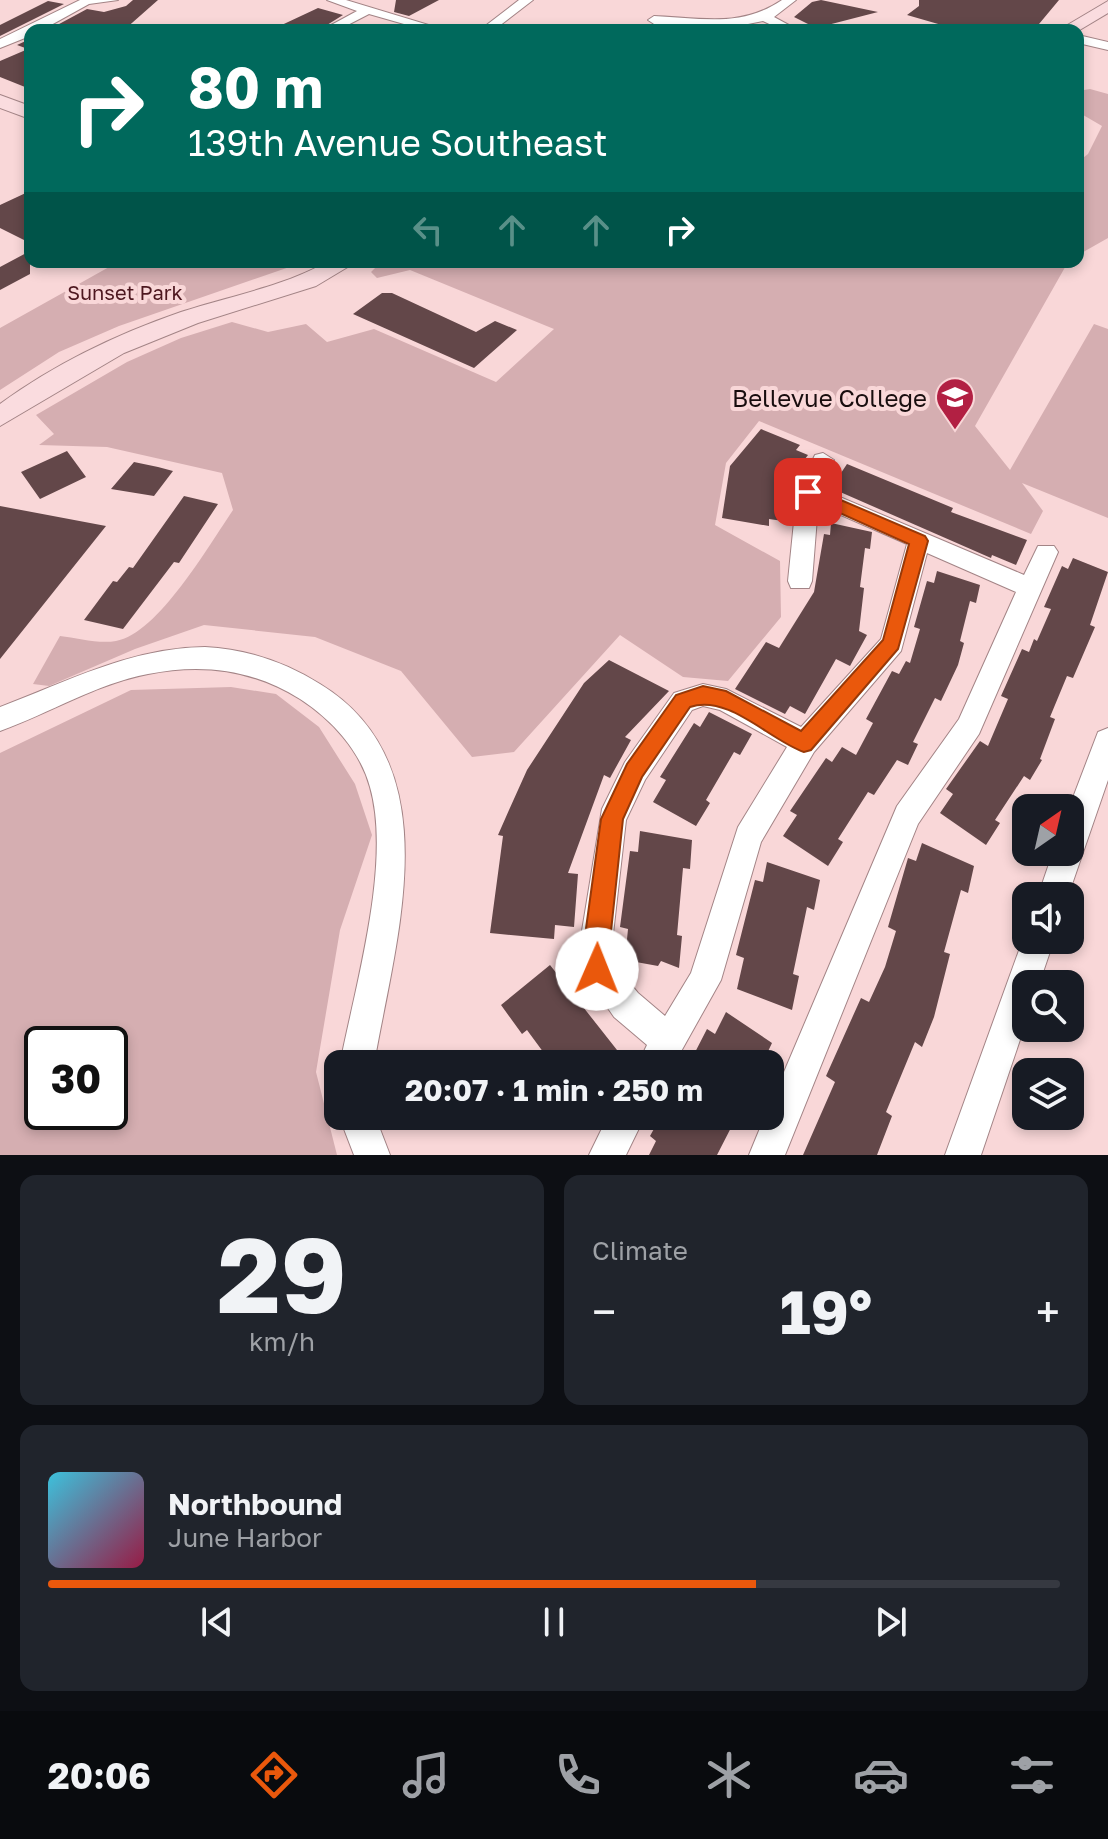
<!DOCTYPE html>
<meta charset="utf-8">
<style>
body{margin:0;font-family:"Golos Text",sans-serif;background:#20242c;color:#f1f3f6;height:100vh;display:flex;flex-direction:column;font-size:30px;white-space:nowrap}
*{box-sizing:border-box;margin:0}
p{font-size:26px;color:#9ea1a6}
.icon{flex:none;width:44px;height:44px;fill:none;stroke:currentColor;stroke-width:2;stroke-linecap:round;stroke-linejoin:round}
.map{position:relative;height:1155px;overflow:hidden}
.sheet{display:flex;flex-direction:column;gap:20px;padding:20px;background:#0d0f14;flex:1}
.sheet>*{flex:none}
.top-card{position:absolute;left:24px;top:24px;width:1060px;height:244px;border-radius:16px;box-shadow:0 4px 12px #0003;background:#00695c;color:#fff;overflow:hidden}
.needle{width:52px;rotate:34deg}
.tools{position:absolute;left:1012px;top:794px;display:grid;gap:16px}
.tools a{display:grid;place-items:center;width:72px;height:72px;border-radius:16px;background:#171b24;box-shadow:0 4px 12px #0003;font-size:40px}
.speed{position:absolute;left:24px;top:1026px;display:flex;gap:16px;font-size:40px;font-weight:700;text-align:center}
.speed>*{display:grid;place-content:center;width:104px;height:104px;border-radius:50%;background:#171b24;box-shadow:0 4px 12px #0003;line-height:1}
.speed .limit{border:4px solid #111;border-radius:12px;background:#fff;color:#111}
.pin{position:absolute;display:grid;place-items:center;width:68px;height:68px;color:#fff;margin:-34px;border-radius:16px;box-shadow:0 4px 12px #0006}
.me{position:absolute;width:88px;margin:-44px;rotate:1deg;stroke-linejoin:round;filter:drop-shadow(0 0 6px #0008)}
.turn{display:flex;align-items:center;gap:28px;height:168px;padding:0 32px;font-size:36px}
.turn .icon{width:104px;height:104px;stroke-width:2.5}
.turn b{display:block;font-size:56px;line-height:68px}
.lanes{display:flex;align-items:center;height:76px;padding:0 32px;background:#0003;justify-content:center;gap:40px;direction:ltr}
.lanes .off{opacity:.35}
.big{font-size:60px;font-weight:700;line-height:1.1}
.sheet .tile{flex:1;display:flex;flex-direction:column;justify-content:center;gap:12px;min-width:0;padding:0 28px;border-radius:16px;background:#20242c}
.sheet .dial{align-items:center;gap:0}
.dial b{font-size:104px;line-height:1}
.song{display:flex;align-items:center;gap:24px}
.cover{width:96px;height:96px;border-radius:12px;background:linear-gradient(135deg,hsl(190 70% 55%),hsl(340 70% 35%))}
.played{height:8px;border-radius:4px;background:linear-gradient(90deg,#ea580c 70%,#363941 70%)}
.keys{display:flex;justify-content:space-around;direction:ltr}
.heat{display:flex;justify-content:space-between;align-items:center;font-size:44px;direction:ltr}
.sheet .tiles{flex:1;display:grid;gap:20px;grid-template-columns:1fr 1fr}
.tile:last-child{grid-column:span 2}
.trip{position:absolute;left:324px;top:1050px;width:460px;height:80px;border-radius:16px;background:#171b24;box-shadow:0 4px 12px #0003;font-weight:700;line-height:80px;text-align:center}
.tabs{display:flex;height:128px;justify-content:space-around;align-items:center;background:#090b0e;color:#9ea1a6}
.tabs .icon{width:56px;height:56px}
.tabs .on{color:#ea580c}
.tabs b{font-size:36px;color:#f1f3f6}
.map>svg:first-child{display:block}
</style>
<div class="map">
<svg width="1108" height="1155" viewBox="0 0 1108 1155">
<rect width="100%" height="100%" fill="#f9d7d8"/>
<path fill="#d5aeb1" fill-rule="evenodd" d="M 1090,89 L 1108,94 L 1108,238 L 1078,255 L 1078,162 L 1088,154 L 1102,126 L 1078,112 L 1078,91 Z
M 118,262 L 304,262 L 119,326 L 59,352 L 0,390 L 0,328 Z
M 381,262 L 1068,262 L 975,426 L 1010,470 L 1094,324 L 1108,329 L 1108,518 L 1022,483 L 1043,511 L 1031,534 L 759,421 L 726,463 L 715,525 L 780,561 L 781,617 L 728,681 L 683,677 L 620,635 L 514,752 L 472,757 L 401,671 L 315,637 L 204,625 L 135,649 L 49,686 L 33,684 L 60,636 C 77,638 99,644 116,641 C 158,634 209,545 233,510 L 222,473 L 107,447 L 39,445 L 54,434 L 36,415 L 127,362 L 181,338 L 232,322 L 268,332 L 306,324 L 327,342 L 374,329 L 496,382 L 554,329 L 410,270 L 377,278 L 371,272 Z
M 231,687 L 276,694 L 319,727 L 355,784 L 372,835 L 340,930 L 316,1072 L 337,1155 L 0,1155 L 0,753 L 131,690 ZM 42,1044 L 110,1044 L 110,1112 L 42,1112 Z"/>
<path fill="#634749" d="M 133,0 L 158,0 L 124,30 L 48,30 L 87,9 L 104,12 L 126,6 Z
M 396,0 L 439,0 L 409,16 L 394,12 Z
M 821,0 L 878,12 L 816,28 L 794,17 L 812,2 Z
M 919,0 L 1059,0 L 1034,30 L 959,30 L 907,15 L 919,6 Z
M 48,1 L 64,4 L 0,36 L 0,25 Z
M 318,8 L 343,15 L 319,30 L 271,30 Z
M 30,39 L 30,89 L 0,77 L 0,61 L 28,49 L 17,45 Z
M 30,191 L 30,243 L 0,228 L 0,205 Z
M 30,251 L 30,274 L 0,290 L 0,267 Z
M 382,293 L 392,293 L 476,332 L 495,321 L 517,330 L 474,368 L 353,314 Z
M 761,429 L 800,445 L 796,450 L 808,455 L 787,483 L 783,521 L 769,519 L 769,526 L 722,518 L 730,466 Z
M 67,451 L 86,477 L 40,499 L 21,472 Z
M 134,462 L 158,467 L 173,471 L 154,496 L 111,489 Z
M 847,464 L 953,508 L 951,512 L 1027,540 L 1016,565 L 992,555 L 991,558 L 831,488 Z
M 184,496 L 218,504 L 179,563 L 174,562 L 123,629 L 84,620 L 113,581 L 117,582 L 129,567 L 133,568 Z
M 0,506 L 106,526 L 0,659 Z
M 831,523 L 872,532 L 870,549 L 865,548 L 860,587 L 864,588 L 859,631 L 867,635 L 850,666 L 836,659 L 805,714 L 790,706 L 785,714 L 735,689 L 766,642 L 779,648 L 814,592 L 824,534 L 830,535 Z
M 1073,558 L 1108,572 L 1090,625 L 1095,627 L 1073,678 L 1067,676 L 1050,717 L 1055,719 L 1040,759 L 1042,760 L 1030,780 L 1024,776 L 995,820 L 1000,823 L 986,845 L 940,813 L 953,794 L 946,789 L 980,741 L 988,746 L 1008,699 L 1001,696 L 1022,649 L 1029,652 L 1034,639 L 1037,641 L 1051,609 L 1044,607 L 1062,566 L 1068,569 Z
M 937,571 L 980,585 L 976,603 L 970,601 L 960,641 L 964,643 L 958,665 L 941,701 L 935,698 L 913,742 L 918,744 L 908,765 L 897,760 L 874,795 L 868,792 L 838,839 L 843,842 L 828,866 L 783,836 L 797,815 L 790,811 L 826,758 L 832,762 L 842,747 L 856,755 L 873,723 L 866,719 L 892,671 L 899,674 L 906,661 L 910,663 L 920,629 L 914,627 L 927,581 L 934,583 Z
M 609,660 L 669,691 L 625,737 L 631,740 L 610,778 L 604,775 L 568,873 L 578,874 L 574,927 L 555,925 L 554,939 L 490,933 L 503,836 L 498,835 L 509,810 L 527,770 L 584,683 Z
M 709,712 L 752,734 L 740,755 L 734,752 L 706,800 L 710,803 L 696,826 L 653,802 L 666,780 L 660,777 L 694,723 L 700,727 Z
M 640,831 L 692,840 L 690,869 L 683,868 L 677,935 L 682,936 L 679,968 L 661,961 L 658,966 L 625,960 L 628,929 L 620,927 L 630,851 L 638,852 Z
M 922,843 L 974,866 L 968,893 L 961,890 L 944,952 L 950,954 L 934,1017 L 922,1047 L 915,1042 L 886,1112 L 892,1116 L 877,1155 L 803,1155 L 835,1082 L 826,1076 L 861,998 L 869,1002 L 885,967 L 896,931 L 888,927 L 908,858 L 916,861 Z
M 767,862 L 820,880 L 814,910 L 807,907 L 793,974 L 799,976 L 792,1010 L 737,989 L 744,958 L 736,955 L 755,880 L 763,882 Z
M 550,965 L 617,1050 L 601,1064 L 552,1064 L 527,1030 L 522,1034 L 501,1005 Z
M 726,1012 L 772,1043 L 762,1064 L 689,1064 L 707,1029 L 715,1034 Z
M 661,1116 L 737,1116 L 717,1155 L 649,1155 L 656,1141 L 650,1136 Z"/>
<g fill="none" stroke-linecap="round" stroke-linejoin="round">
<g stroke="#a38486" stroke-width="2">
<path id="street" d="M 80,0 L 118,0 L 89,4 L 42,30 L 30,30 L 30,36 L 0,48 L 0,39 Z
M 327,0 L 346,0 L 445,30 L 425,30 L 369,14 L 338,30 L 322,30 L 357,11 Z
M 519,0 L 533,0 L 494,30 L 480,30 Z
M 782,0 L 796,0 L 774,17 L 798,30 L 782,30 L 763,21 L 733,27 L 654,24 L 648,20 L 654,16 C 701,18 741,28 782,0 Z
M 1078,35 L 1108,42 L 1108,50 L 1078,43 Z
M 823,453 L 834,460 L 821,489 L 1024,575 L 1038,546 L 1054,546 L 1058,552 L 979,734 L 918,824 L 785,1155 L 749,1155 L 765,1116 L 770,1116 L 770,1105 L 897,806 L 959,719 L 1016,592 L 927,553 L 901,651 L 814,752 L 761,842 L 721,980 L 674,1064 L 638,1064 L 647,1045 L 614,1017 L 581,969 L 580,943 L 602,809 L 625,762 L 674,693 L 703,684 L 726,689 L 801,727 L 881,639 L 907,544 L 818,505 L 812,581 L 809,588 L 791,588 L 788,581 L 797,492 L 815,455 ZM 703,706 L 720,710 L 787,747 L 738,827 L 691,973 L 665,1016 L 638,993 L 613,963 L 612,943 L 626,820 L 645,780 L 692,710 Z
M 205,647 C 246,649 285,662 320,684 C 453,765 395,940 374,1064 L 340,1064 C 355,987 392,863 370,787 C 360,750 331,719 300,699 C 252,669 202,663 148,674 C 96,684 50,713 0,731 L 0,707 C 69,681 130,648 205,647 Z
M 1108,728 L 1108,780 L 1068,896 L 1038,896 L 1053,852 L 1070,852 L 1069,808 L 1098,732 Z
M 1026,931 L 1026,940 L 1054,940 L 1039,984 L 1026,984 L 1026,1022 L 981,1155 L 945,1155 Z
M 339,1116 L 375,1116 L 390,1155 L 354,1155 Z
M 608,1116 L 645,1116 L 626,1155 L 589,1155 Z"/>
</g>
<g stroke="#a38486" stroke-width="2">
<path id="secondary" d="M 1108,1 L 1108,13 L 1078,31 L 1059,30 Z
M 0,95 L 30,106 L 30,119 L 0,108 Z
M 327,262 L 356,262 L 316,286 L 198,323 L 124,353 L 0,426 L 0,404 C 55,364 117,334 181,312 C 230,296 282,287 327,262 Z"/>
</g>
<use href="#street" fill="#fff" fill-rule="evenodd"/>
<use href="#secondary" fill="#fadcdf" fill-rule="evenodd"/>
</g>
<path fill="#ea580c" stroke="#983908" stroke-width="2" d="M 808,486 L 925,536 L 928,541 L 898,649 L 811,750 L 804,752 C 769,740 729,694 690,707 L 642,777 L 623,819 L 606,978 L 597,981 L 589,978 L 584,943 L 601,819 L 627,764 L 676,695 L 703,686 L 726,691 L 801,731 L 883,640 L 909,544 L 802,496 L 800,492 Z"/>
<defs>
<g id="university-pin" transform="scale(2)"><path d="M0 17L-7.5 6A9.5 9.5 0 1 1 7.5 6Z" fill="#b22043" stroke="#f9d7d8"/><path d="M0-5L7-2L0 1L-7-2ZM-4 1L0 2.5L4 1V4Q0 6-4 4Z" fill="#fff"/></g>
</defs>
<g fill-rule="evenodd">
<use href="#university-pin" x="955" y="397"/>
</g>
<g text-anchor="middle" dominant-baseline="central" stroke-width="8" stroke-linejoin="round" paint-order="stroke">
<g font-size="20" fill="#4d171f" stroke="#f9d7d8">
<text x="125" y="292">Sunset Park</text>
</g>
<g font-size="24" fill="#180d0e" stroke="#f9d7d8" text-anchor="end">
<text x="927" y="397">Bellevue College</text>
</g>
</g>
</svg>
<div class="tools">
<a><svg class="needle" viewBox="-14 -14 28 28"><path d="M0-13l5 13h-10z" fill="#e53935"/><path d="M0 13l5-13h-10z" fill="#9ea1a6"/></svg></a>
<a><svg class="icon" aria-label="sound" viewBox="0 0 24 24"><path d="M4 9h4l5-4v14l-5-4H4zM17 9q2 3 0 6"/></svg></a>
<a><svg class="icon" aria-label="search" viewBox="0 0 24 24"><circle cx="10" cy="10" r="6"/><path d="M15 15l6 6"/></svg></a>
<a><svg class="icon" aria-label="layers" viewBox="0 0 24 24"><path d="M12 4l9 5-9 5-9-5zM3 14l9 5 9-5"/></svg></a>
</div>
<div class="speed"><div class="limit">30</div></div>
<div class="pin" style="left:808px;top:492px;background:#d93025"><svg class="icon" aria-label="arrive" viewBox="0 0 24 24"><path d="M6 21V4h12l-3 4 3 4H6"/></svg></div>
<svg class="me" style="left:597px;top:969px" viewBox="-20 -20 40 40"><circle r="19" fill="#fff"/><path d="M0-13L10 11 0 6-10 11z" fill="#ea580c"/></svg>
<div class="trip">20:07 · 1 min · 250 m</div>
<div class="top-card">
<div class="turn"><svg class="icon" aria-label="right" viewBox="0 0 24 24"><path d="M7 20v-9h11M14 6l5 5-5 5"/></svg><div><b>80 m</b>139th Avenue Southeast</div></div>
<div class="lanes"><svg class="icon off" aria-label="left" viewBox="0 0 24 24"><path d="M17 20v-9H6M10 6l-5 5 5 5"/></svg><svg class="icon off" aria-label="ahead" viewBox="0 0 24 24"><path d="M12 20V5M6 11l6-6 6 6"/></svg><svg class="icon off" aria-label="ahead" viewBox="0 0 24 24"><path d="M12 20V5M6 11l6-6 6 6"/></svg><svg class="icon" aria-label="right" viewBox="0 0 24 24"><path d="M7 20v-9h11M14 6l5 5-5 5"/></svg></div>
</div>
</div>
<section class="sheet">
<div class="tiles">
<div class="tile dial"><b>29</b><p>km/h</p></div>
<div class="tile"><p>Climate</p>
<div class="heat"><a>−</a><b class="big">19°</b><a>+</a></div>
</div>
<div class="tile">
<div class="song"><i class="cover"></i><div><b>Northbound</b><p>June Harbor</p></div></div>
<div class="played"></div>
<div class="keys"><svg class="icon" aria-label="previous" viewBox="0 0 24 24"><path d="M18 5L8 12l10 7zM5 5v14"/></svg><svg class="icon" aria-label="pause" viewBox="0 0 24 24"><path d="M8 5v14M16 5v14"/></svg><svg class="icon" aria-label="next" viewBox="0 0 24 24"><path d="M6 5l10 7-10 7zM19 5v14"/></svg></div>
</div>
</div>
</section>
<nav class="tabs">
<b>20:06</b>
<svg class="icon on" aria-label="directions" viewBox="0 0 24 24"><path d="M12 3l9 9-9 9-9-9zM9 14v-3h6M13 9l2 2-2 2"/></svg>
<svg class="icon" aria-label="music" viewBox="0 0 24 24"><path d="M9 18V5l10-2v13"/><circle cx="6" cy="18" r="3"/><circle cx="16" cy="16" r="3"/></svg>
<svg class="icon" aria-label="phone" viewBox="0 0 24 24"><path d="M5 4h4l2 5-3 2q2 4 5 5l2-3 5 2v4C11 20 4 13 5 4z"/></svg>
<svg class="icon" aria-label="climate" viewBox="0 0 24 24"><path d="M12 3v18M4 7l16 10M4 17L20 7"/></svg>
<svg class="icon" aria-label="car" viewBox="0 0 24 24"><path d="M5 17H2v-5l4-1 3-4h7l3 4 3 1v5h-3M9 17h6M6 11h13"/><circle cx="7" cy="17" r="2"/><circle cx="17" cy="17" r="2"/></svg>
<svg class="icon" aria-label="filters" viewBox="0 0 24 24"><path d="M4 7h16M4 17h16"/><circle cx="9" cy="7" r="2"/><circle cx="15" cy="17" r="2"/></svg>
</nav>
